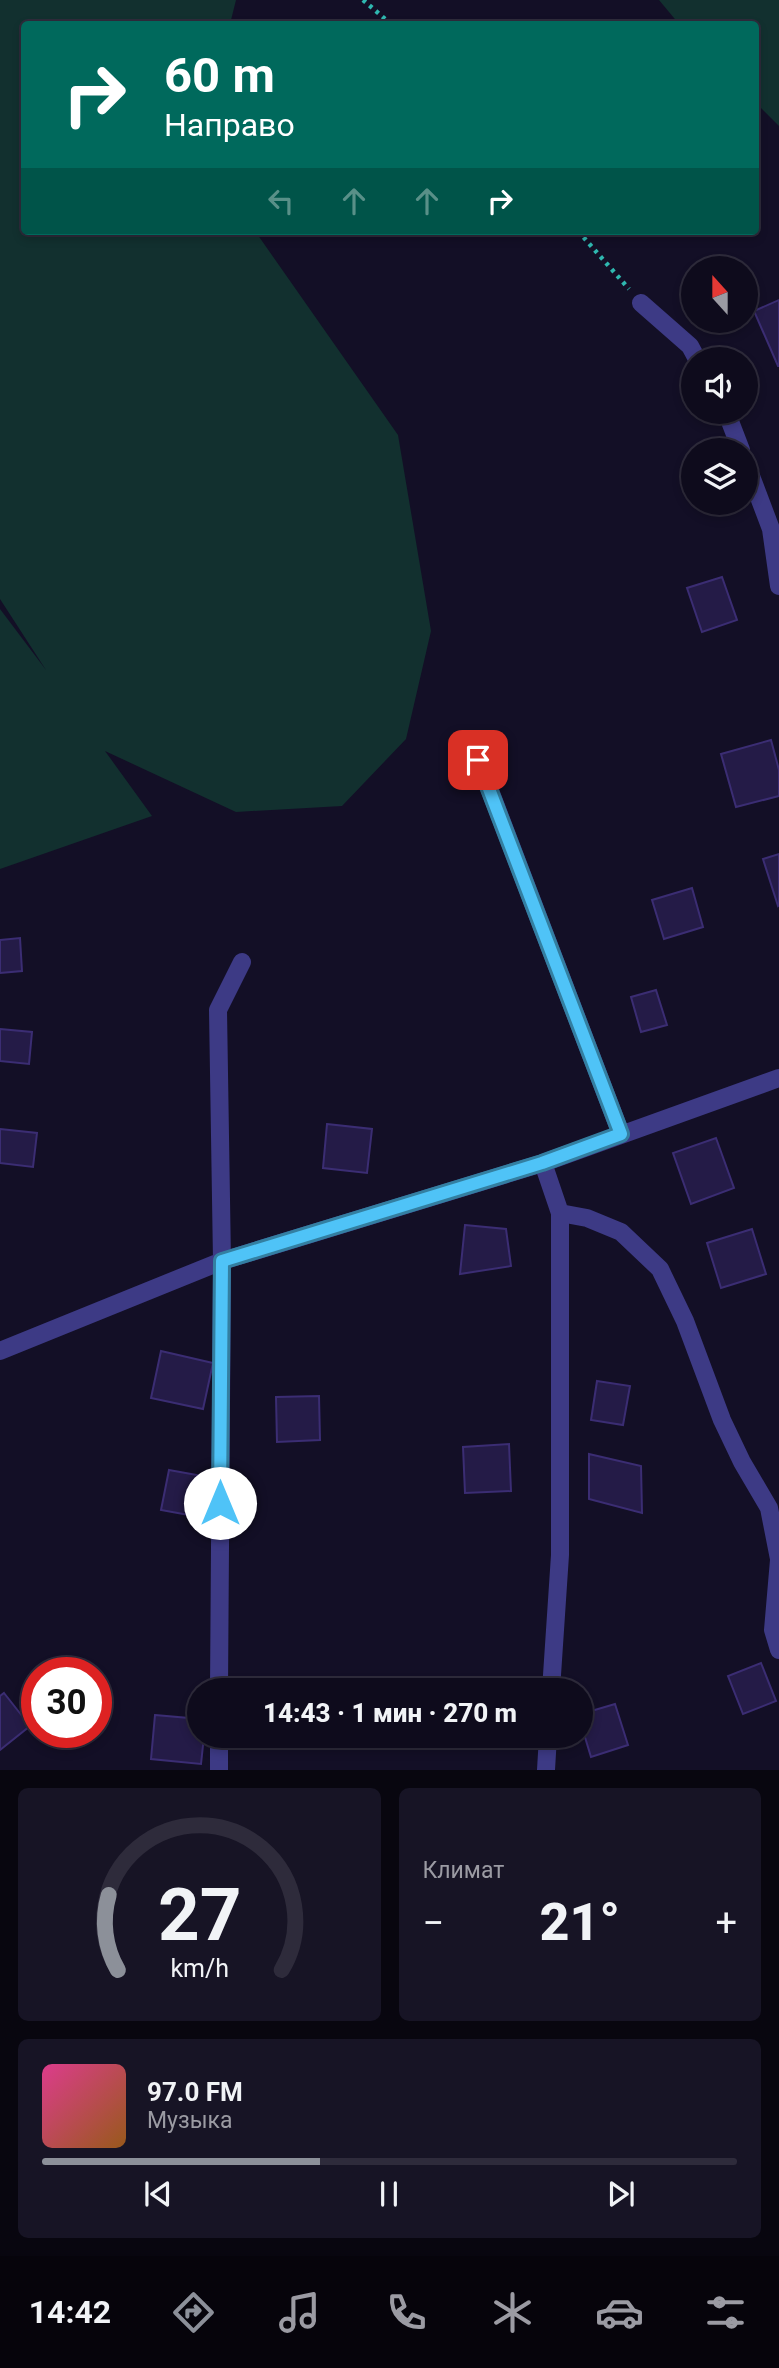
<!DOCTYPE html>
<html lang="ru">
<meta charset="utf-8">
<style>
body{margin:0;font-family:Roboto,sans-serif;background:#171425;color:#f1f3f6;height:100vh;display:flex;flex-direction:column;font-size:26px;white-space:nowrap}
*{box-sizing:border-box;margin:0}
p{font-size:23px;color:#9b9ba3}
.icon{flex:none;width:38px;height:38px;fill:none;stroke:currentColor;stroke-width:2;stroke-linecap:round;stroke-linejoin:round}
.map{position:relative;height:1770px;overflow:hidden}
.details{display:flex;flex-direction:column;gap:18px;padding:18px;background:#08060f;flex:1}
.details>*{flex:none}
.banner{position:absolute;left:21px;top:21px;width:738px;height:214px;border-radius:7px;box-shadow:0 4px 10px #0003,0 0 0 2px #2e2b3b;background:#00695c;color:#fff;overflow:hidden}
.needle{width:46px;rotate:339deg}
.controls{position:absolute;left:681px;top:256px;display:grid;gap:14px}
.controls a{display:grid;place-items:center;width:77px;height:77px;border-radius:50%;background:#0e0b1c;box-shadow:0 4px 10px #0003,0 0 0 2px #2e2b3b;font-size:35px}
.speed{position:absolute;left:21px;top:1657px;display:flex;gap:14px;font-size:35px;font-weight:700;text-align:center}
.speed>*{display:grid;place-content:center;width:91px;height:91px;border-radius:50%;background:#0e0b1c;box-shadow:0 4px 10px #0003,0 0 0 2px #2e2b3b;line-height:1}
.speed .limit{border:10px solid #d22;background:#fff;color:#111}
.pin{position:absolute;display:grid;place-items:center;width:60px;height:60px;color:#fff;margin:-30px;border-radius:14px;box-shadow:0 4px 10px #0006}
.me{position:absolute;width:77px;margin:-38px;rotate:0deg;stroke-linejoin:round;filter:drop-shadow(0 0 5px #0008)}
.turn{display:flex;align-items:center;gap:24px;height:147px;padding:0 28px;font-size:32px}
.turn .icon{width:91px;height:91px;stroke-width:2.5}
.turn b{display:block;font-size:49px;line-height:60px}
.lanes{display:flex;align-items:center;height:66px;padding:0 28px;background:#0003;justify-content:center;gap:35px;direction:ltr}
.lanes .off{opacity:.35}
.big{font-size:52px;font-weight:800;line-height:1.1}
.details .card{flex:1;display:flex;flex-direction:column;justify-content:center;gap:10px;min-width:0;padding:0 24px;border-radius:10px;background:#171425}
.details .dial{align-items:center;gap:0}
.dial svg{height:182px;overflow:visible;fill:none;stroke:#2e2b3b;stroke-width:7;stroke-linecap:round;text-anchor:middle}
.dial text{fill:#f1f3f6;stroke:none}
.song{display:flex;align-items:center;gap:21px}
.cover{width:84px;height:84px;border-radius:10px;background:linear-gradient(135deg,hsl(330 70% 55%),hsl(30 70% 35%))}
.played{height:7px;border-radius:4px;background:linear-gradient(90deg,#8c9099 40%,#2e2b3b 40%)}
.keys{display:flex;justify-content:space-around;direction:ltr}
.heat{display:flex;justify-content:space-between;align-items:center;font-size:38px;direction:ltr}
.details .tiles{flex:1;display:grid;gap:18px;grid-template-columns:1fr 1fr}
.card:last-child{grid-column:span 2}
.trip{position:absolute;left:187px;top:1678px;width:406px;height:70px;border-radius:35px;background:#0e0b1c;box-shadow:0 4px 10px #0003,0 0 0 2px #2e2b3b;font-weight:800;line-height:70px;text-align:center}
.tab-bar{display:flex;height:112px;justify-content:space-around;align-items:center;background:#06040b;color:#9b9ba3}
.tab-bar .icon{width:49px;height:49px}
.tab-bar .on{color:#8c9099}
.tab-bar b{font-size:32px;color:#f1f3f6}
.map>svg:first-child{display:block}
</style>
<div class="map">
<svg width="779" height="1770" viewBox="0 0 779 1770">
<rect width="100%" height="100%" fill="#130f26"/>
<path fill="#12302f" d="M 0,0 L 236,0 L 230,24 L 24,24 L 24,231 L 255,231 L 398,435 L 431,631 L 406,739 L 342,806 L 236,812 L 105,751 L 152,816 L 0,869 L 0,609 L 46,670 L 0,599 Z
M 659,0 L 779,0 L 779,126 L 756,103 L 756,24 L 679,24 Z"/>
<path fill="#241b47" stroke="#3b2d73" stroke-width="2" d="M 779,300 L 779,366 L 778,366 L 754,311 Z
M 722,577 L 737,620 L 702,632 L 687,588 Z
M 771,740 L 779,770 L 779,796 L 736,807 L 721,754 Z
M 779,854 L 779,905 L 778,906 L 763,859 Z
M 692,888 L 703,927 L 664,939 L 652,900 Z
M 20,938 L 22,971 L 0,973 L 0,940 Z
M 656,990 L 667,1025 L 641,1032 L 631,997 Z
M 0,1029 L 32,1032 L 29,1064 L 0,1061 Z
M 327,1124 L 372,1129 L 367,1173 L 323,1168 Z
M 0,1129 L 37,1133 L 33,1167 L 0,1163 Z
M 716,1138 L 734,1188 L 691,1204 L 673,1153 Z
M 465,1225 L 506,1229 L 511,1266 L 460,1274 Z
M 752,1229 L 766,1274 L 721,1288 L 707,1243 Z
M 161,1351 L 213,1363 L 203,1409 L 151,1398 Z
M 597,1381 L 630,1386 L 623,1425 L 591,1420 Z
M 319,1396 L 320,1440 L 277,1442 L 276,1397 Z
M 509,1444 L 511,1491 L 465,1493 L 463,1447 Z
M 589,1454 L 641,1466 L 642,1513 L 589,1499 Z
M 169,1470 L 208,1477 L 200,1517 L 161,1510 Z
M 761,1663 L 776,1701 L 743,1714 L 728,1676 Z
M 272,1684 L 314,1688 L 314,1690 L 271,1690 Z
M 4,1693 L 30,1726 L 0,1750 L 0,1696 Z
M 615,1704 L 628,1745 L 591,1757 L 581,1724 L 581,1714 Z
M 155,1715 L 200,1719 L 200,1736 L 204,1736 L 201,1764 L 151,1759 Z
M 267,1736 L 310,1736 L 308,1746 L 266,1742 Z"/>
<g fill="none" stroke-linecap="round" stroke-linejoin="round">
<path stroke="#2fb8b0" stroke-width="4.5" stroke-dasharray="3.5 5" stroke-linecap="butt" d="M 363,0 L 391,24
M 578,231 L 629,289"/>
<path stroke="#3d3a85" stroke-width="18" d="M 641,303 L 690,346 L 697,359
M 726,411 L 741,450
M 746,463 L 771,529 L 779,586
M 478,759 L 621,1134
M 543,1163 L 560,1213 L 560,1555 L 551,1690
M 560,1213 L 587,1218 L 621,1232 L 660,1269 L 685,1321 L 722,1420 L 742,1462 L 769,1508 L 779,1559
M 0,1351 L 222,1261 L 543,1163 L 779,1078
M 779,1560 L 773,1630 L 779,1650
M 219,1690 L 222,1261 L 218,1010 L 242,962
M 219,1770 L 219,1736
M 546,1770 L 548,1736"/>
</g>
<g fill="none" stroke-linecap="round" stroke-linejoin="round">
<g stroke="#337fa1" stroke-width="18">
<path id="route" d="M 220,1503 L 222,1261 L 542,1163 L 621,1134 L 478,760"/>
</g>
<use href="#route" stroke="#4fc3f7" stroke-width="12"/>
</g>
</svg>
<div class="controls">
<a><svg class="needle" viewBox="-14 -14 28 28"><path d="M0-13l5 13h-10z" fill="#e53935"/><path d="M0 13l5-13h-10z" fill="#9b9ba3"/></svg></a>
<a><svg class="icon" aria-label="sound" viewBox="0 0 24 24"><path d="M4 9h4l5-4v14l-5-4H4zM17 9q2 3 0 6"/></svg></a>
<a><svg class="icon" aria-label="layers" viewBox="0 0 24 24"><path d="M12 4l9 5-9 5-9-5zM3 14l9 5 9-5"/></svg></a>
</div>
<div class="speed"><div class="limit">30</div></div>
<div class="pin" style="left:478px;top:760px;background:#d93025"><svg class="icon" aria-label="arrive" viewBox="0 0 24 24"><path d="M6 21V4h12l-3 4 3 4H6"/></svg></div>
<svg class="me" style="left:220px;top:1503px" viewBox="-20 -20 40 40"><circle r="19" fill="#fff"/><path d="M0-13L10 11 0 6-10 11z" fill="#4fc3f7"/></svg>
<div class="trip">14:43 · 1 мин · 270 m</div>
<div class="banner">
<div class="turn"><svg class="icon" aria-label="right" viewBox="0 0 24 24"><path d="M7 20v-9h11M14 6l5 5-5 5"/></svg><div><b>60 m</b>Направо</div></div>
<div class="lanes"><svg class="icon off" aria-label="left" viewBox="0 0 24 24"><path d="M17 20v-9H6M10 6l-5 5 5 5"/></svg><svg class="icon off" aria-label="ahead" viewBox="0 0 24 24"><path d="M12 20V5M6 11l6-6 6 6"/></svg><svg class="icon off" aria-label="ahead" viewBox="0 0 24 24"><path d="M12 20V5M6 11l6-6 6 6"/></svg><svg class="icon" aria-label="right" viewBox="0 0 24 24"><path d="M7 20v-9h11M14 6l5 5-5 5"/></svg></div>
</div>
</div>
<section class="details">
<div class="tiles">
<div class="card dial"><svg viewBox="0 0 100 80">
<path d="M14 69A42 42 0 1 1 86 69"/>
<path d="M14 69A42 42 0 0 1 10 36" stroke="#8c9099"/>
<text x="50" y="56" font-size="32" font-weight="700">27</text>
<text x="50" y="72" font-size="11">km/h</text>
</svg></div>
<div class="card"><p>Климат</p>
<div class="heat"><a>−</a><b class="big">21°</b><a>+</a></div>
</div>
<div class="card">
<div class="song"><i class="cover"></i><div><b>97.0 FM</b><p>Музыка</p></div></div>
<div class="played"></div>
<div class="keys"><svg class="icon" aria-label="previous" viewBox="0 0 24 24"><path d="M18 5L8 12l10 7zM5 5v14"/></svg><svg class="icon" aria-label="pause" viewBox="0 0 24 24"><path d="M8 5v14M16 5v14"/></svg><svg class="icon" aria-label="next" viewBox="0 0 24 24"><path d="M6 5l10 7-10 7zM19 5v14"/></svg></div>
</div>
</div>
</section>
<nav class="tab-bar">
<b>14:42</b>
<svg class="icon on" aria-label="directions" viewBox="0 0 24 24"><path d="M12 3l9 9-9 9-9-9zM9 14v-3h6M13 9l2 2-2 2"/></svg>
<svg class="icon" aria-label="music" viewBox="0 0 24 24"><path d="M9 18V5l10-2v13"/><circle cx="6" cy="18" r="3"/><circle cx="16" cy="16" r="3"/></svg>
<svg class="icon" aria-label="phone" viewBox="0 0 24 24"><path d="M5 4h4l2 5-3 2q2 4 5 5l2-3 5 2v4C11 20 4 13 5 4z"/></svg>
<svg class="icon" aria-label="climate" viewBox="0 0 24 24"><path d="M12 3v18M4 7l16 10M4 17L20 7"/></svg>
<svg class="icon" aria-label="car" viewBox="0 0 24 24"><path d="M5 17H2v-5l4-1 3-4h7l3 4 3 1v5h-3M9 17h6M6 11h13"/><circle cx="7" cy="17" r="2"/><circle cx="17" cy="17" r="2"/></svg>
<svg class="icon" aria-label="filters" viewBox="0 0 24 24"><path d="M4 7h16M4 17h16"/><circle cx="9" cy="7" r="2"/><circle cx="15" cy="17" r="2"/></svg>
</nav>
